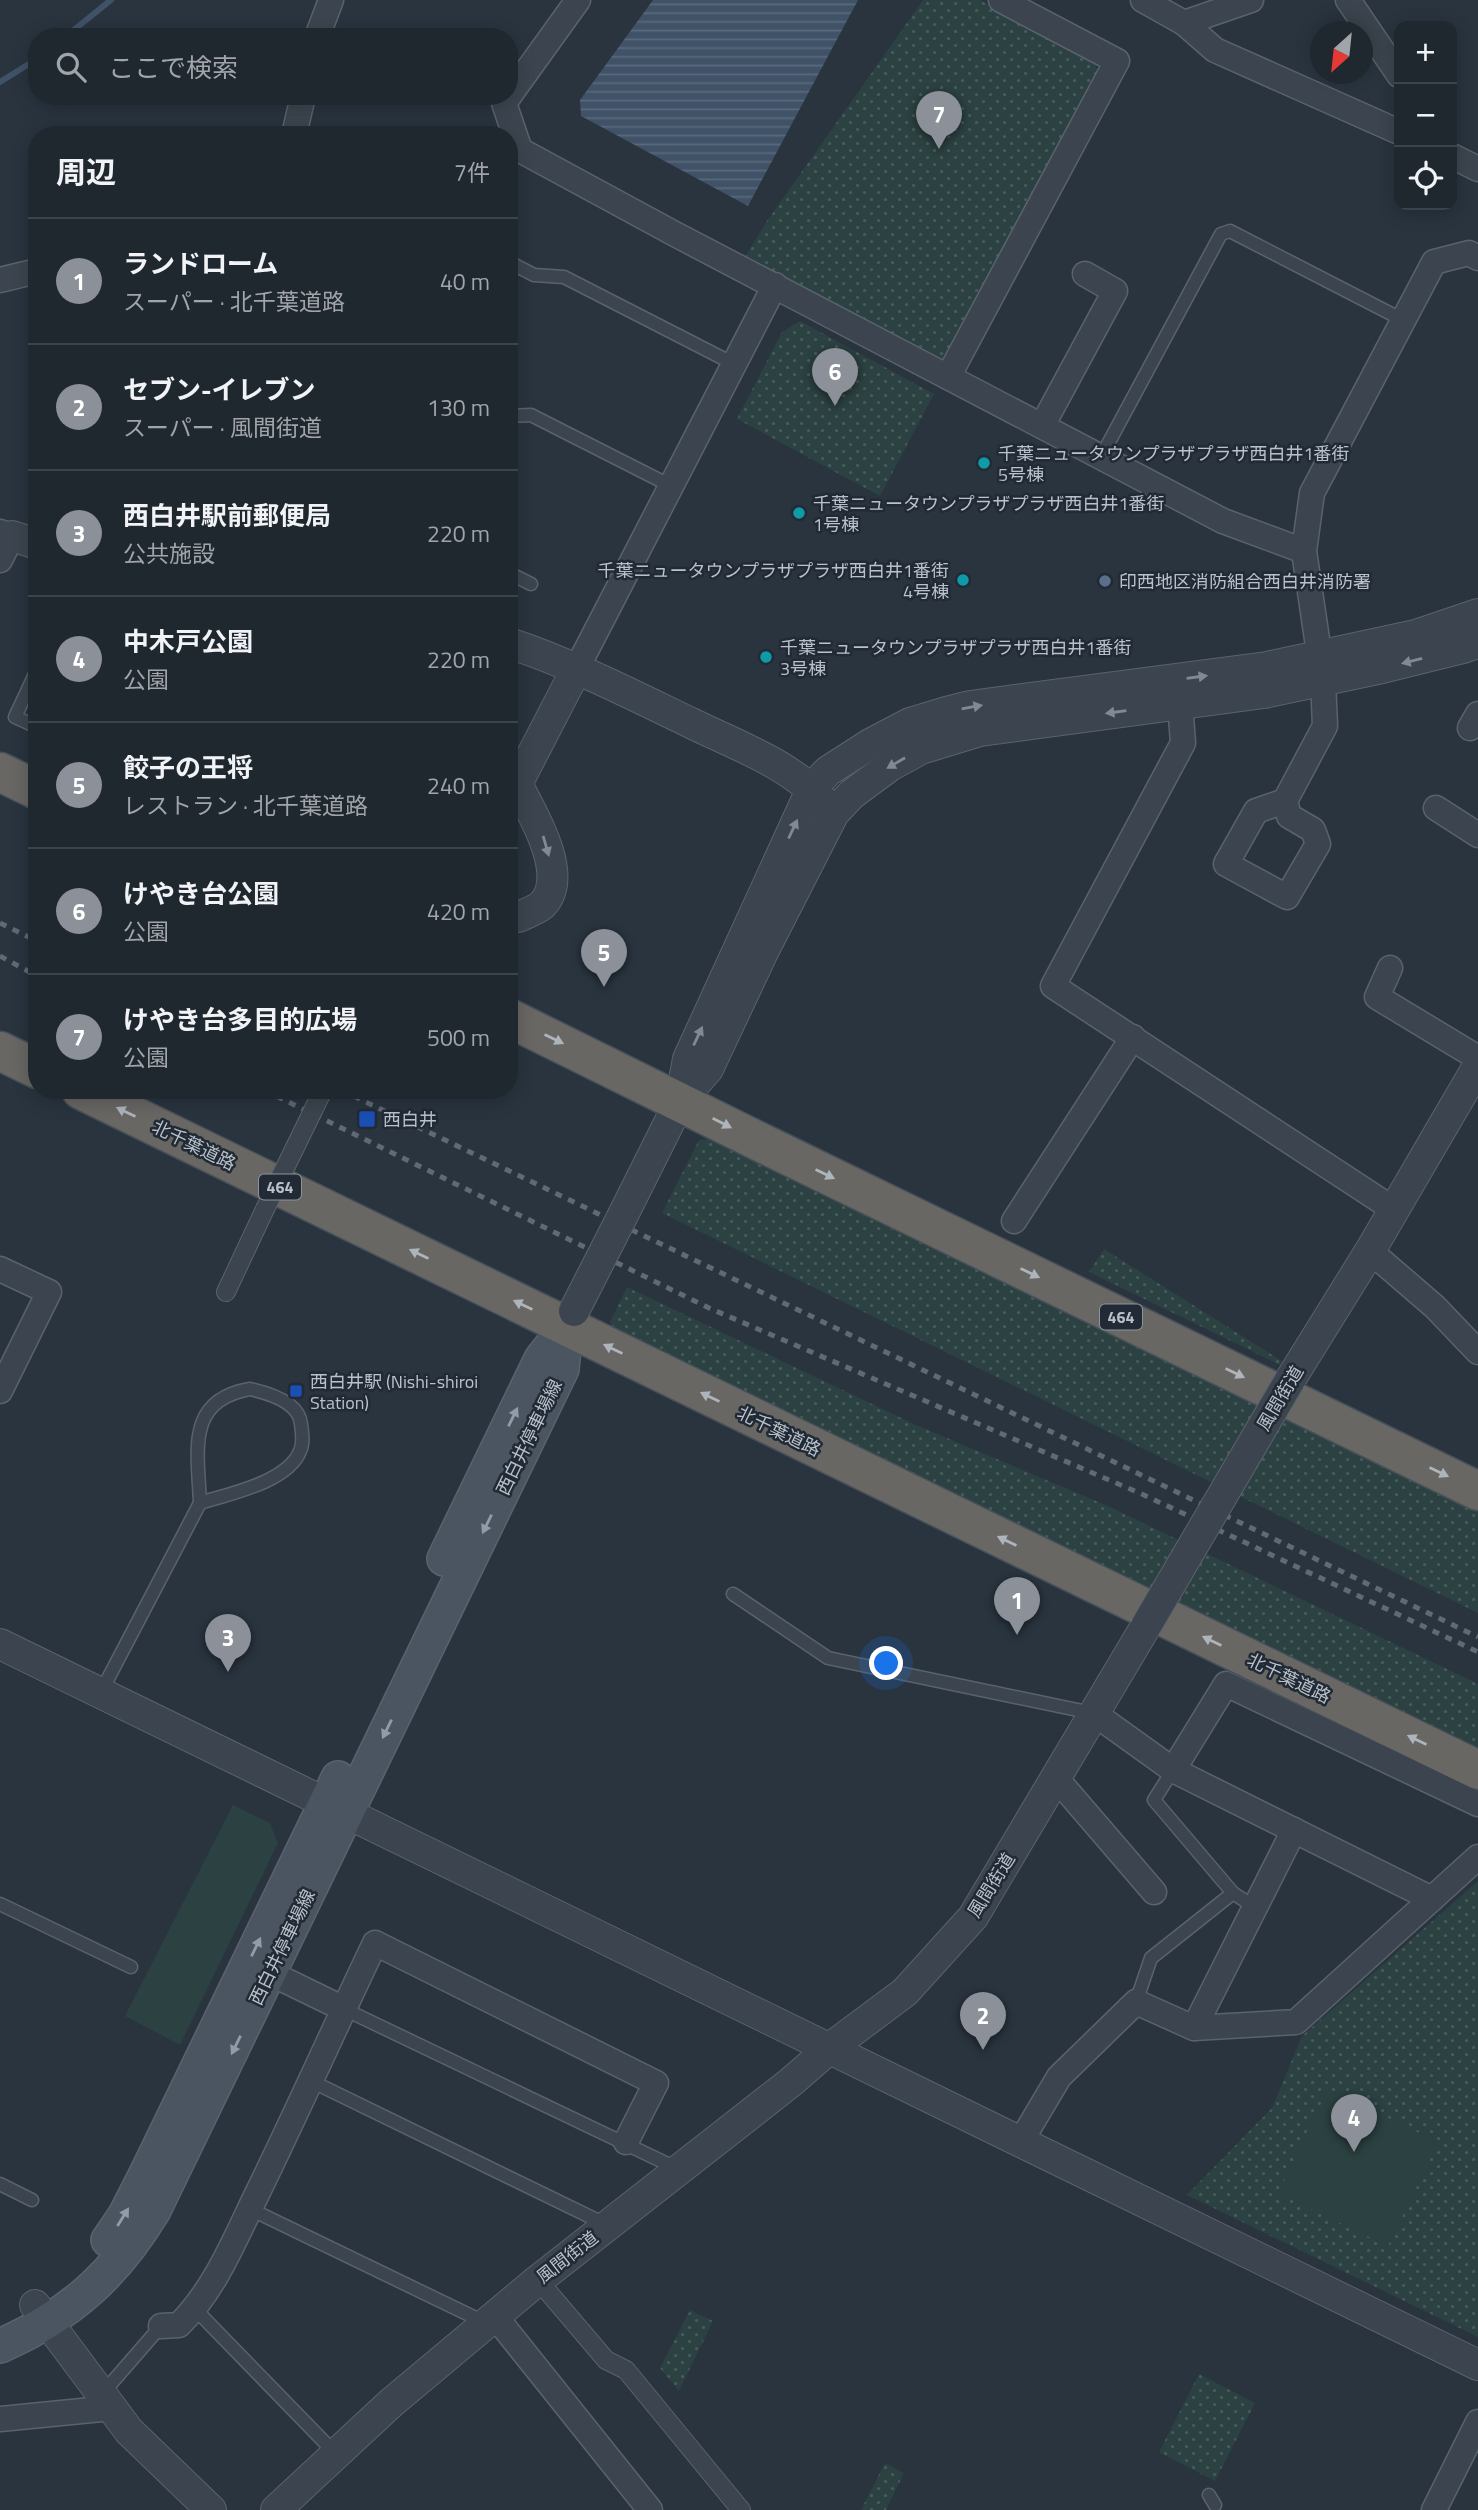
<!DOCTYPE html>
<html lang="ja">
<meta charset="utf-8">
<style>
:root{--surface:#1f272f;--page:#2c333b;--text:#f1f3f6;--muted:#a1a5aa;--line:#3c444b;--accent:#8c9099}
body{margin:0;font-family:"Titillium Web","Noto Sans JP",sans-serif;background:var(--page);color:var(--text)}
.controls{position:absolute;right:21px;top:21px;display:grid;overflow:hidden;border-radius:14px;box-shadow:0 4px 18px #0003}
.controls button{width:63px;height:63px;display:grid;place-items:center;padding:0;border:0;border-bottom:2px solid var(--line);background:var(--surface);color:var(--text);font:35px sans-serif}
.compass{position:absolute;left:1310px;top:21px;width:63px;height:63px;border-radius:50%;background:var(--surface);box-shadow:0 4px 18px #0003;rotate:207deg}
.you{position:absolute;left:887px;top:1664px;width:24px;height:24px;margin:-18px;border:5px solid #fff;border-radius:50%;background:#1a73e8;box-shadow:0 0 0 10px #1a73e833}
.badge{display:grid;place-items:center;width:46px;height:46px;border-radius:50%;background:var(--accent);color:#fff;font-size:23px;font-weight:700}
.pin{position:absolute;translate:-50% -58px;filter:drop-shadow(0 2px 4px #0008)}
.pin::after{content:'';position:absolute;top:37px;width:24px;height:21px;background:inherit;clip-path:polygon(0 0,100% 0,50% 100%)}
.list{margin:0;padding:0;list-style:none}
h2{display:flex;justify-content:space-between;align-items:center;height:91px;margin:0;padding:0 28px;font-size:30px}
h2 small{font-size:23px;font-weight:400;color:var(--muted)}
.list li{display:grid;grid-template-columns:46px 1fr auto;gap:21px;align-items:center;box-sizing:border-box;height:126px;padding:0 28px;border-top:2px solid var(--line)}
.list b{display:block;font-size:26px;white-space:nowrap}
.list p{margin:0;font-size:23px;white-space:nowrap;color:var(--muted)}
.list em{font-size:23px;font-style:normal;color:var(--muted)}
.icon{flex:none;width:38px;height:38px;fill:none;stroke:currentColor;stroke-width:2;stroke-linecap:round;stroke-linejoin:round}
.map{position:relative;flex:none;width:1478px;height:2510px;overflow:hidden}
.search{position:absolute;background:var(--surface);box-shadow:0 4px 18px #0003;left:28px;top:28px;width:490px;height:77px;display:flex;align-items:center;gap:18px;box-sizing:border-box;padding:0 24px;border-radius:28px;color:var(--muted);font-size:26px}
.panel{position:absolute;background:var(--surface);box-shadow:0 4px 18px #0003;left:28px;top:126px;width:490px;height:973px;border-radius:28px}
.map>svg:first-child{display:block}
.grass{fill:url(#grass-dots)}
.pitch{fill:#2c4141}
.water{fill:url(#water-rules)}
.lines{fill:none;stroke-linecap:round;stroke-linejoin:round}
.stream{stroke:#405267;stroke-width:6}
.service-casing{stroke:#5a636d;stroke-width:15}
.pedestrian-casing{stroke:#5a636d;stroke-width:20}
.minor-casing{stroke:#5a636d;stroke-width:27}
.tertiary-casing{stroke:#5a636d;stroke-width:32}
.secondary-casing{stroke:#5a636d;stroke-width:36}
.trunk-casing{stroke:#47505a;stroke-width:41}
.service{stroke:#3c454f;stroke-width:12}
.pedestrian{stroke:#3c454f;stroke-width:18}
.minor{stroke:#3c454f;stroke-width:24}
.tertiary{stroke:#3c454f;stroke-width:30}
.secondary{stroke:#4b5562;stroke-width:33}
.trunk{stroke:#686764;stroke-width:38}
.rail{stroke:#5f6a76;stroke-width:5;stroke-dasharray:7 7;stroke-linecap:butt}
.pedestrian-bridge-casing{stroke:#5a636d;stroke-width:20;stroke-linecap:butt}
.tertiary-bridge-casing{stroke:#5a636d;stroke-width:32;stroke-linecap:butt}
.pedestrian-bridge{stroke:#3c454f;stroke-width:18}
.tertiary-bridge{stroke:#3c454f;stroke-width:30}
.oneway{fill:#818993}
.oneway2{fill:#adb4bb}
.oneway3{fill:#929ba6}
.culture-dot{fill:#0f9aa8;stroke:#212a35;stroke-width:2.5}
.service-dot{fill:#5c6f8a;stroke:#212a35;stroke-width:2.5}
.transit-dot{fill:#1a4fb4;stroke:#212a35;stroke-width:2.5}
.labels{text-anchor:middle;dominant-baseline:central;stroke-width:5;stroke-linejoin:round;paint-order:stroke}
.shield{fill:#212a35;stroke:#8b949d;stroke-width:2}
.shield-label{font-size:16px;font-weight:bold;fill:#b9c1ca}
.poi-label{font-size:18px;fill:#b9c1ca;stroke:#212a35;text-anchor:start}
.street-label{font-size:18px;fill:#b9c1ca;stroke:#212a35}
</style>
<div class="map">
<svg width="1478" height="2510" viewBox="0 0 1478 2510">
<defs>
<pattern id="grass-dots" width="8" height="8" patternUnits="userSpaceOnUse" patternTransform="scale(1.75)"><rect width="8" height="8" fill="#2c4141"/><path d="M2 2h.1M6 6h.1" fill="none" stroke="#485b5b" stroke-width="1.8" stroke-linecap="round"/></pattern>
<pattern id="water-rules" width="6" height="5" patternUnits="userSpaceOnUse" patternTransform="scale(1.75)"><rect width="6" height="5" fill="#405267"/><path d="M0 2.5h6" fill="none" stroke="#5a697b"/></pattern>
</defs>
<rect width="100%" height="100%" fill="#29343f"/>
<g class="grass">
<polygon points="923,0 980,0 1095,62 1099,77 950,356 934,360 744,259 767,221"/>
<polygon points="800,321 934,394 880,496 737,419 782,332"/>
<polygon points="708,1139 1478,1511 1478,1613 662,1213 699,1140"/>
<polygon points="1104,1249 1282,1361 1280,1365 1089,1272"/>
<polygon points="627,1287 916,1425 1108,1506 1478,1684 1478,1753 617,1336 610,1322"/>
<polygon points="1478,1881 1478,2337 1187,2195 1272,2108 1302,2036"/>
<polygon points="690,2310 713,2321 679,2391 660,2368"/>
<polygon points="1199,2374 1255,2403 1215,2481 1159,2452"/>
<polygon points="885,2463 904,2473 886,2510 861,2510"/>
</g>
<g class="pitch">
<polygon points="233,1805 270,1823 278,1843 180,2045 125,2016"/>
<polygon points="1328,2089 1438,2142 1388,2246 1278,2193"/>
</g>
<polygon class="water" points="653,0 858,0 748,206 581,116 580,100"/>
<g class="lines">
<g class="stream">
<polyline points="65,37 111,0"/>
<polyline points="0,82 37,59"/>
</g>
<defs>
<g id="service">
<polyline points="509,262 534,275 564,277 734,364"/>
<polyline points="509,416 531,415 671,486"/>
<polyline points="1101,457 1221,234 1230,231 1403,320"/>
<polyline points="509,573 531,584"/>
<polyline points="37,670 15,717 37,727"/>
<path d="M250,1389C268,1393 299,1402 301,1424C302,1432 304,1443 300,1451C288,1482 229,1494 200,1503C198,1452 185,1400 250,1389Z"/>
<polyline points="733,1594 828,1658 1092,1713"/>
<polyline points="101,1692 200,1503"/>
<polyline points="1173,1770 1154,1800 1233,1893 1256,1908"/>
<polyline points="0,1904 131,1967"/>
<polyline points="1136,2002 1151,1958 1233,1893"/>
<polyline points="344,2009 678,2169"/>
<polyline points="311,2081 607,2225"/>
<polyline points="0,2184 32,2200"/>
<polyline points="250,2209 486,2323"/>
<polyline points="195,2309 336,2454"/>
<polyline points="102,2394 161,2326"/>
<polyline points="1209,2495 1215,2505"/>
</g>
<g id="pedestrian">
<polyline points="226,1292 265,1209"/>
<polyline points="538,2280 606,2360 626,2370 741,2510"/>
</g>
<g id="minor">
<polyline points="1143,0 1184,23 1215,50 1399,132"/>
<polyline points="1348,0 1399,75"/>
<polyline points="1184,23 1251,0"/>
<polyline points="317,37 331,0"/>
<polyline points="509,96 504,103 520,150 673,233 1223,521 1304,551"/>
<polyline points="509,96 578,0"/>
<polyline points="294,135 303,96"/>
<polyline points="1452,156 1478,169"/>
<polyline points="0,280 37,271"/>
<polyline points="948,377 1117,61 1001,0"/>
<polyline points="1042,426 1115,291 1085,274"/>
<polyline points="0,532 12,536 0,560"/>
<polyline points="577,668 775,285"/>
<polyline points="1180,703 1183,743 1053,986 1393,1209"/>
<polyline points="1470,728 1478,714"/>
<polyline points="1285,801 1256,811 1226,864 1287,897 1318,844 1313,830 1289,816 1285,801 1325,726 1323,680 1304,551 1312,493 1434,262 1469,253 1478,258"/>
<polyline points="1436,808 1478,835"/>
<polyline points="1390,968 1377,997 1478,1058"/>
<polyline points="1014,1221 1133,1037"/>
<polyline points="1370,1251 1435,1307 1478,1352"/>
<polyline points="0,1269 49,1292 0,1391"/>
<polyline points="1095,1714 1173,1770 1432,1899"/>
<polyline points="1173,1770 1226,1684 1478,1804"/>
<polyline points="1056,1778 1154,1892"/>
<polyline points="270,1973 344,2009"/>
<polyline points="1194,2028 1294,1830"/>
<polyline points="1021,2141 1059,2077 1136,2002 1194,2028 1296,2022 1478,1857"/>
<polyline points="495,2316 650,2510"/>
<path d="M161,2326L179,2325C215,2289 234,2241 256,2196C297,2112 335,2027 375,1943L656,2083L626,2142"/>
<polyline points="0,2419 112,2408"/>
<polyline points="1434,2510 1478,2422"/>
</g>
<g id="tertiary">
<polyline points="12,536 37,544"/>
<path d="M509,643C572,664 631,694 691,723C736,745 790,764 824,802"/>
<polyline points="509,791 517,784 577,668"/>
<path d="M509,913L518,917C525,914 536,910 542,905C571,876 532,813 517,784"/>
<polyline points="680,1101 688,1059 812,788 828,771 870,744 910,723 946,712 970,706 1267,667 1416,635 1478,614"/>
<polyline points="623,1215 680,1101 708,1069 763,952 834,813 852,794 890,766 921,749 980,731 1264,693 1382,668 1463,648 1478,643"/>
<polyline points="1290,1380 1370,1251 1478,1066"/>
<polyline points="0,1644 1478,2365"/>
<polyline points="35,2305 129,2431 211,2510"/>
<polyline points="276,2510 391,2403 538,2280 791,2082 830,2048 905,1992 973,1917 1146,1626"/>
</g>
<g id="secondary">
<polyline points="444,1559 541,1359 566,1327"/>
<polyline points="108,2240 125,2215 146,2174 338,1778"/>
<path d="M0,2346C69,2316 115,2275 154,2210L562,1369L566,1327"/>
</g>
<g id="trunk">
<polyline points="0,772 37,790"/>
<polyline points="509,1018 764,1144 1478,1491"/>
<polyline points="0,1051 37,1069"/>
<polyline points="81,1090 1478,1770"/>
</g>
</defs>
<use href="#service" class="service-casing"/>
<use href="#pedestrian" class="pedestrian-casing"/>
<use href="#minor" class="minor-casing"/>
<use href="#tertiary" class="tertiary-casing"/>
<use href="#secondary" class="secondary-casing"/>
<use href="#trunk" class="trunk-casing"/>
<use href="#service" class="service"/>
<use href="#pedestrian" class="pedestrian"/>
<use href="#minor" class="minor"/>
<use href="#tertiary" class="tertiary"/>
<use href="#secondary" class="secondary"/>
<use href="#trunk" class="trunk"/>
<g class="rail">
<polyline points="0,923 37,941"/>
<polyline points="0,956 37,976"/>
<polyline points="264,1090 709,1308 1144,1495 1478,1652"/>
<polyline points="341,1090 1478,1637"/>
</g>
<defs>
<polyline id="pedestrian-bridge" points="265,1209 323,1090"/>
<g id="tertiary-bridge">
<polyline points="574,1311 623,1215"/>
<polyline points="1146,1626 1290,1380"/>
</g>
</defs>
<use href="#pedestrian-bridge" class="pedestrian-bridge-casing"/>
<use href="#tertiary-bridge" class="tertiary-bridge-casing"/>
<use href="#pedestrian-bridge" class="pedestrian-bridge"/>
<use href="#tertiary-bridge" class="tertiary-bridge"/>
</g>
<defs><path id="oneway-solid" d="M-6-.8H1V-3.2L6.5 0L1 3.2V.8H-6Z" transform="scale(1.75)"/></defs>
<g class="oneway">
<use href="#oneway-solid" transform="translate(1412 661) rotate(166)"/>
<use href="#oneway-solid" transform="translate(1197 677) rotate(-8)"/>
<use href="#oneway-solid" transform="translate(972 707) rotate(-10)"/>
<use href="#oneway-solid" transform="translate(1116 712) rotate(172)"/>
<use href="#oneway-solid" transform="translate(896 763) rotate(150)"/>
<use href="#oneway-solid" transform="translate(793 829) rotate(-65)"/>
<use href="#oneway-solid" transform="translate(546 846) rotate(74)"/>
<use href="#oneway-solid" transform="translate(698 1036) rotate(-65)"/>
</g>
<g class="oneway2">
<use href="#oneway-solid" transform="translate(554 1039) rotate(26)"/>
<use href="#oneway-solid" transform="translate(126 1112) rotate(-154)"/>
<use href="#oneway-solid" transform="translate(722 1123) rotate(27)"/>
<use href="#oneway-solid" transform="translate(825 1174) rotate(26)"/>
<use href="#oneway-solid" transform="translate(419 1254) rotate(-154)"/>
<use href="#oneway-solid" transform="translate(1030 1273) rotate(26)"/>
<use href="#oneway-solid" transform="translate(523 1305) rotate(-154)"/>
<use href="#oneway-solid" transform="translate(613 1349) rotate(-154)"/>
<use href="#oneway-solid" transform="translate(1235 1373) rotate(26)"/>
<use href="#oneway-solid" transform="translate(710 1397) rotate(-154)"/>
<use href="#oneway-solid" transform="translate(1439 1472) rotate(26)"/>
<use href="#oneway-solid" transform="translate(1007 1541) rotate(-154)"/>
<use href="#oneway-solid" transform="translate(1212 1641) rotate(-154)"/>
<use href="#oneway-solid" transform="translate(1417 1740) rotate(-154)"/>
</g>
<g class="oneway3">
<use href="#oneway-solid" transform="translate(513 1417) rotate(-64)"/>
<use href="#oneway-solid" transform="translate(487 1524) rotate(116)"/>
<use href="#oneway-solid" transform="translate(387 1729) rotate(116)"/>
<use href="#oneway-solid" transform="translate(256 1947) rotate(-64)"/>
<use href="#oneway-solid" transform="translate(236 2045) rotate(116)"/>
<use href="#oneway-solid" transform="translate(123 2217) rotate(-58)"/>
</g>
<g class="culture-dot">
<circle cx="984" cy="463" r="7"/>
<circle cx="799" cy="513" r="7"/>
<circle cx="963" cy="580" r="7"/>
<circle cx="766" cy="657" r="7"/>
</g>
<circle class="service-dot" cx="1105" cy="581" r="7"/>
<g class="transit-dot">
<rect x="358" y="1110" width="18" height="18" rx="3.5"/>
<rect x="289" y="1384" width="14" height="14" rx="3.5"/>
</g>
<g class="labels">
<g class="shield">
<rect x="259" y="1174.5" width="42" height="25" rx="5"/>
<rect x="1100" y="1304.5" width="42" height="25" rx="5"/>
</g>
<g class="shield-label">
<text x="280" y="1187">464</text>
<text x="1121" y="1317">464</text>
</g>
<g class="poi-label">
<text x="998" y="453">千葉ニュータウンプラザプラザ西白井1番街<tspan x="998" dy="21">5号棟</tspan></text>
<text x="813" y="503">千葉ニュータウンプラザプラザ西白井1番街<tspan x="813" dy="21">1号棟</tspan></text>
<text x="949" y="570" text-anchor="end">千葉ニュータウンプラザプラザ西白井1番街<tspan x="949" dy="21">4号棟</tspan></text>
<text x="1119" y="581">印西地区消防組合西白井消防署</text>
<text x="780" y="647">千葉ニュータウンプラザプラザ西白井1番街<tspan x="780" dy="21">3号棟</tspan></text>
<text x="383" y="1119">西白井</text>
<text x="310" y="1381">西白井駅 (Nishi-shiroi<tspan x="310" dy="21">Station)</tspan></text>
</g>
<g class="street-label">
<text transform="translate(194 1145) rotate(26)">北千葉道路</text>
<text transform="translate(1280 1398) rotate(-59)">風間街道</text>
<text transform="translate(779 1431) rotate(26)">北千葉道路</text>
<text transform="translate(529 1437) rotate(-64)">西白井停車場線</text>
<text transform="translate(1289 1678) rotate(26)">北千葉道路</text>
<text transform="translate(991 1885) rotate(-58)">風間街道</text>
<text transform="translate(282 1947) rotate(-64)">西白井停車場線</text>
<text transform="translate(567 2257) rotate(-38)">風間街道</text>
</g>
</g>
</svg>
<div class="controls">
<button>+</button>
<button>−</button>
<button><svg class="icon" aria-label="locate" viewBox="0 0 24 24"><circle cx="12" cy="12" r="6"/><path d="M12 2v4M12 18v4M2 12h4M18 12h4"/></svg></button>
</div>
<svg class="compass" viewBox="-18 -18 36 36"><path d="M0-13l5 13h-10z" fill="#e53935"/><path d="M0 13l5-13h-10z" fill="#a1a5aa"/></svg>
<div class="you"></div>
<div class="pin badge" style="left:1017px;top:1635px">1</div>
<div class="pin badge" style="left:983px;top:2050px">2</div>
<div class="pin badge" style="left:228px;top:1672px">3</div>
<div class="pin badge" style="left:1354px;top:2152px">4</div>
<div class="pin badge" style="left:604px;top:987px">5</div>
<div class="pin badge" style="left:835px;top:406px">6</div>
<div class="pin badge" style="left:939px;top:149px">7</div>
<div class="search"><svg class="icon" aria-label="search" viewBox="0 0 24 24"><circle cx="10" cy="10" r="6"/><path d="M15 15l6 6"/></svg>ここで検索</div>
<section class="panel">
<h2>周辺<small>7件</small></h2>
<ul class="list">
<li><span class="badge">1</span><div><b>ランドローム</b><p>スーパー · 北千葉道路</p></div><em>40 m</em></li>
<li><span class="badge">2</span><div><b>セブン-イレブン</b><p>スーパー · 風間街道</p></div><em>130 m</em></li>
<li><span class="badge">3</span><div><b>西白井駅前郵便局</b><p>公共施設</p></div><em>220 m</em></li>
<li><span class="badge">4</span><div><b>中木戸公園</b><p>公園</p></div><em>220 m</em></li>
<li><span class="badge">5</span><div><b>餃子の王将</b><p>レストラン · 北千葉道路</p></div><em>240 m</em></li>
<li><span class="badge">6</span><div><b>けやき台公園</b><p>公園</p></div><em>420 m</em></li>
<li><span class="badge">7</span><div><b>けやき台多目的広場</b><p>公園</p></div><em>500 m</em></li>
</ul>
</section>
</div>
